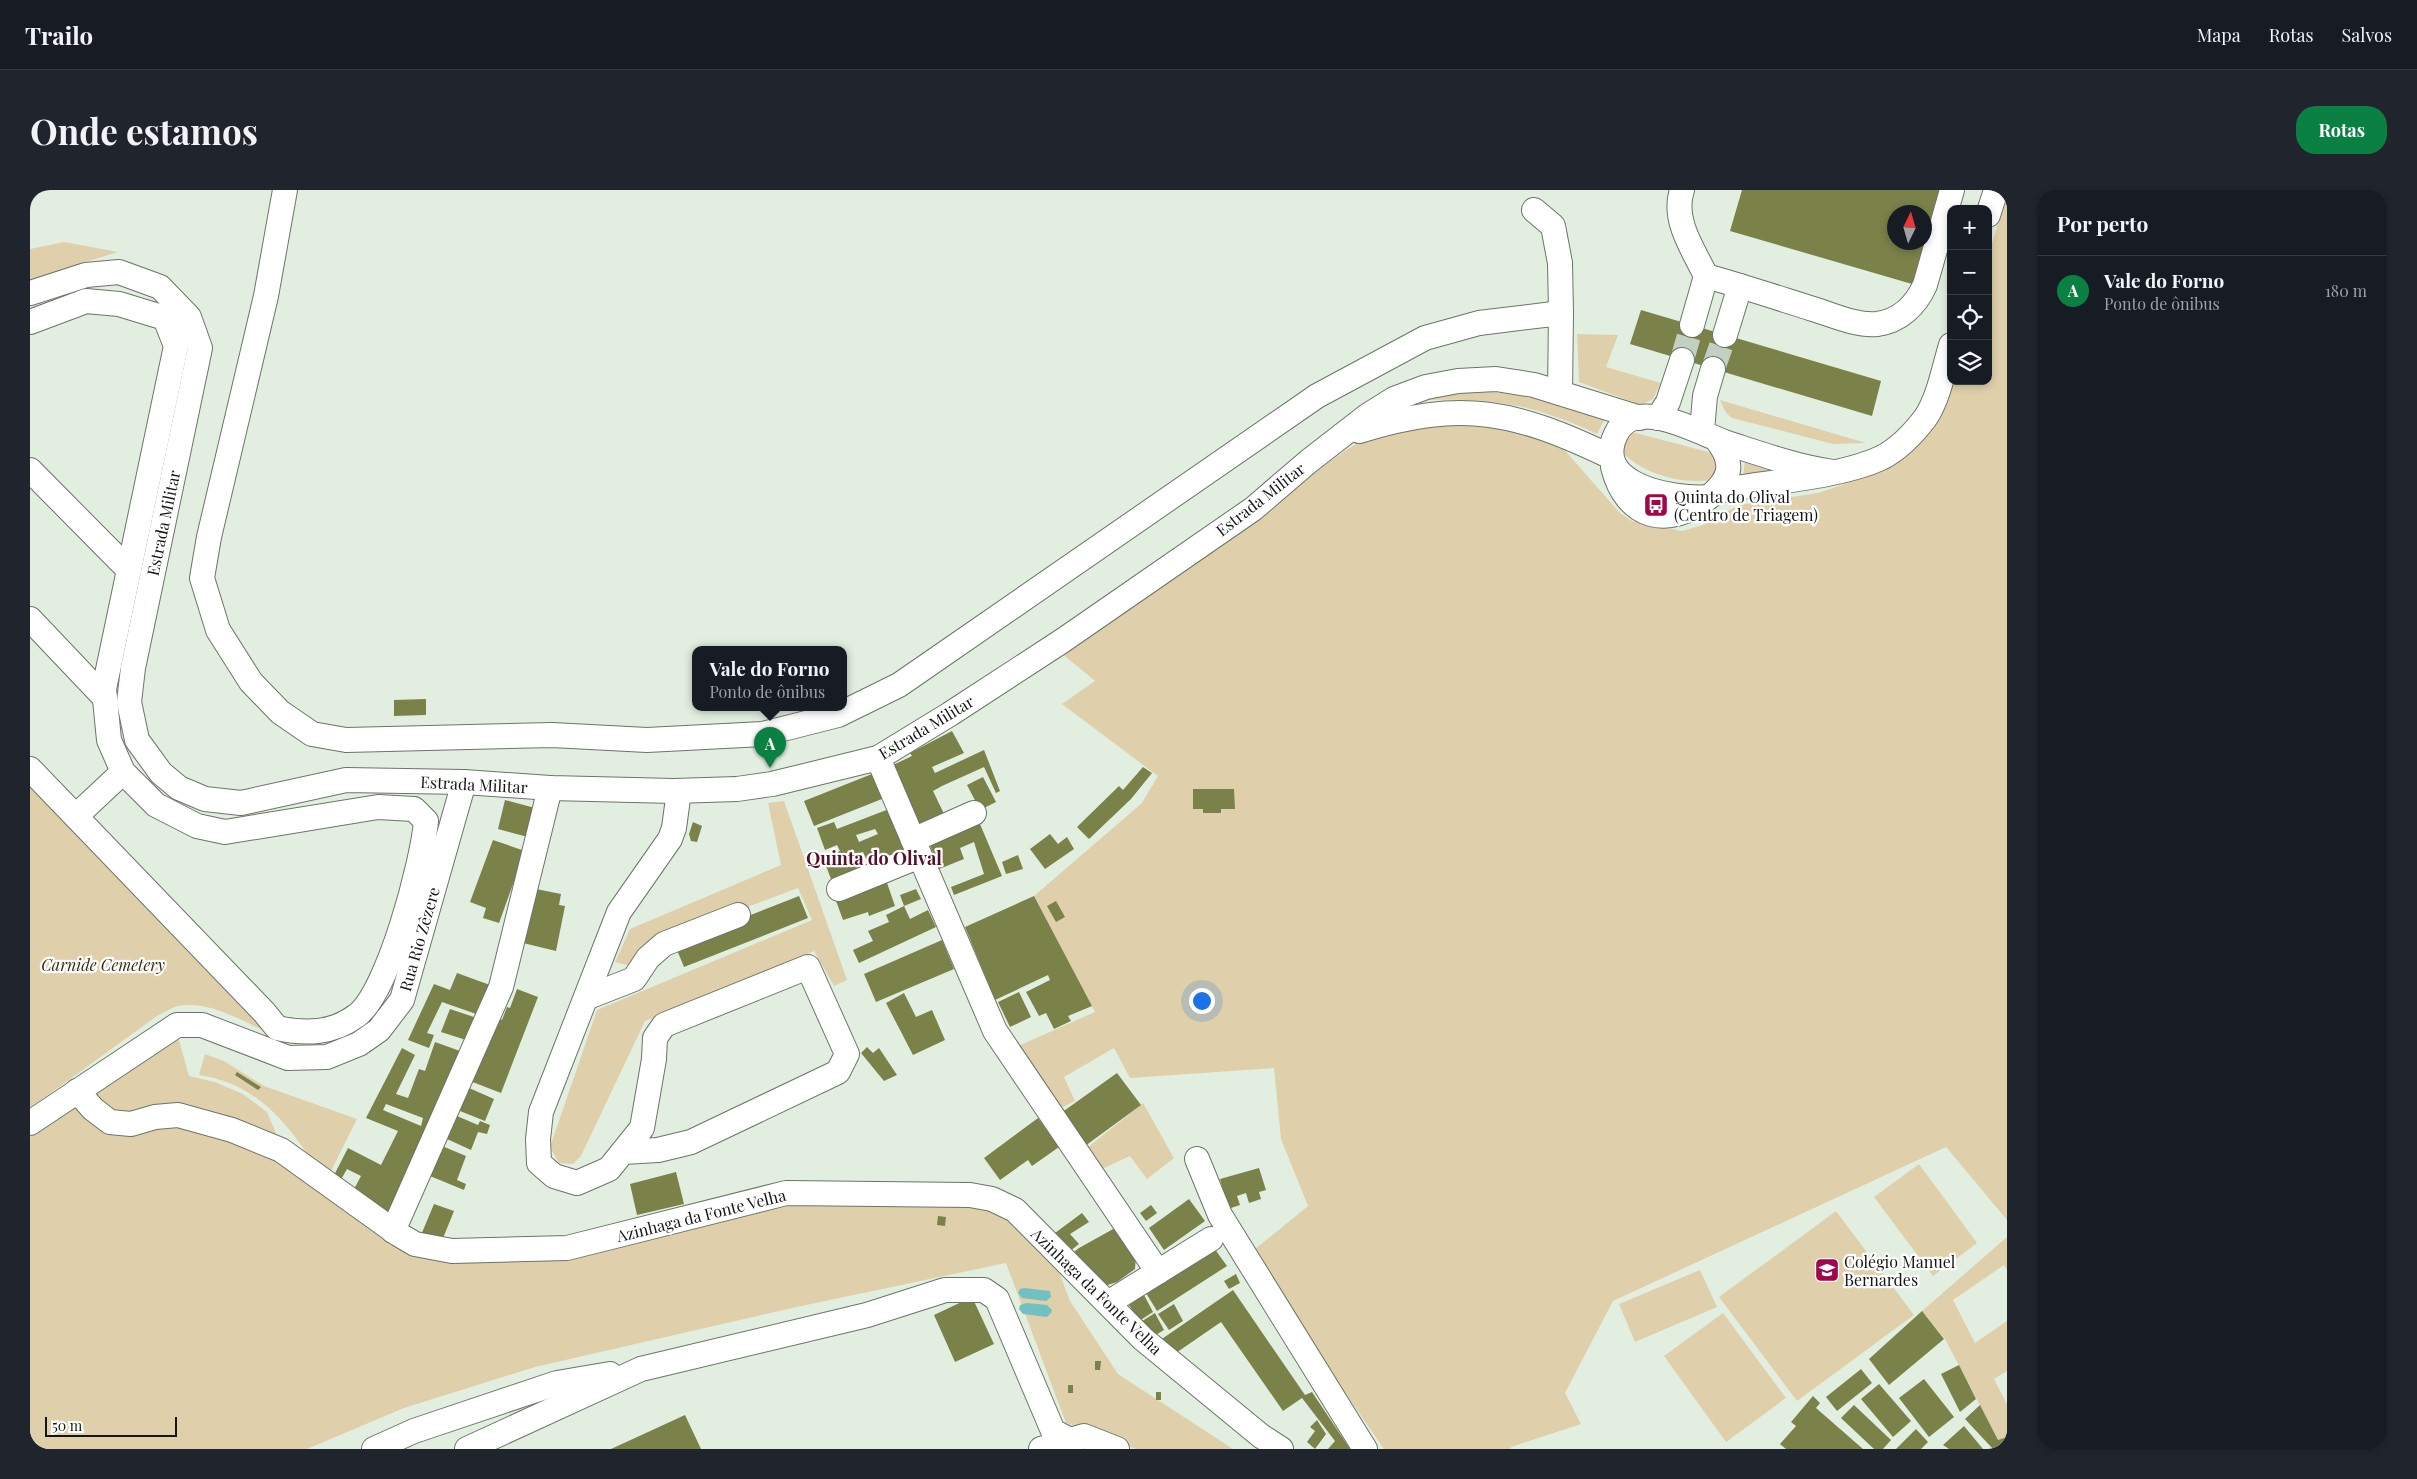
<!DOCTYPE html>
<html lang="pt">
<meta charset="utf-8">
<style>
:root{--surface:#171b24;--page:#20242c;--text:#f1f3f6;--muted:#9ea1a6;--line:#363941;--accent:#0b8043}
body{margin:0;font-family:"Playfair Display",serif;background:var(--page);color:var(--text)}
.controls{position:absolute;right:15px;top:15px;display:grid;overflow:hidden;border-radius:10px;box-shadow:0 2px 8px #0003}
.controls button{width:45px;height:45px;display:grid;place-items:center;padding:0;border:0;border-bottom:1px solid var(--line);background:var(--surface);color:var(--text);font:25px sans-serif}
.compass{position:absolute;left:1857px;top:15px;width:45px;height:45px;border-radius:50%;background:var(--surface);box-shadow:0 2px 8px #0003;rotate:5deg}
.scale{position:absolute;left:15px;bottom:12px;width:132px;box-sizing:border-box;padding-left:5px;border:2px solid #131713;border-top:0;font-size:14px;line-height:18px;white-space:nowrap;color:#131713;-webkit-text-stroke:4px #fff;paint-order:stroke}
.you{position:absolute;left:1171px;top:810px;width:18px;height:18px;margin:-12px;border:4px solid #fff;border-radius:50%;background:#1a73e8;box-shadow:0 0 0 8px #1a73e833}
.badge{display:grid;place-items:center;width:32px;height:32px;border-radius:50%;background:var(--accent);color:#fff;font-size:16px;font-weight:700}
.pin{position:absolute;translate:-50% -41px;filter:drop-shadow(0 1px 2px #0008)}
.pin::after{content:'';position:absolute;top:26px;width:18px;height:15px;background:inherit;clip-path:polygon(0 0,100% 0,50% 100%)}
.popup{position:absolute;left:662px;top:456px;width:155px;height:65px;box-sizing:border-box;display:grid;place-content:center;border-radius:10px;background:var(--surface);filter:drop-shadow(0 1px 4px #0005);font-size:16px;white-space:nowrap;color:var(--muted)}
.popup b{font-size:19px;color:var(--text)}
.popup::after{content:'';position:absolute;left:50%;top:100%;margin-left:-10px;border:10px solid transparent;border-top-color:var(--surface)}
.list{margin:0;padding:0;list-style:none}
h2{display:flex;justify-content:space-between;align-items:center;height:65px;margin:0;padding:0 20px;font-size:21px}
h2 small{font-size:16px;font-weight:400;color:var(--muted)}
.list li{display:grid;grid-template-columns:32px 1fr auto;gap:15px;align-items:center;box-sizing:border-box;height:70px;padding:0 20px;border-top:1px solid var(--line)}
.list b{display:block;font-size:19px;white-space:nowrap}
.list p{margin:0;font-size:16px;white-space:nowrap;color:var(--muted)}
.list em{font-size:16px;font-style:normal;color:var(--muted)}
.icon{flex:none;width:28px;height:28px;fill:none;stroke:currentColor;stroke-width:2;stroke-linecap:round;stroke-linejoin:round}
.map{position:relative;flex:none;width:1977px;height:1259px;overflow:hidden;border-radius:20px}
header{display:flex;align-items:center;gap:30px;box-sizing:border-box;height:70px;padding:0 25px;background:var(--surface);border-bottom:1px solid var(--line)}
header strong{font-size:24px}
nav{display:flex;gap:28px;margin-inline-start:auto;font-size:18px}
.intro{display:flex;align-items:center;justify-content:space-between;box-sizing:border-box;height:120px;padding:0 30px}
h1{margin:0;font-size:35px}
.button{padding:12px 22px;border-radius:20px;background:var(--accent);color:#fff;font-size:18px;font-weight:700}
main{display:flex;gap:30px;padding:0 30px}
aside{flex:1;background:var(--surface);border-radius:20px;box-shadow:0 2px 8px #0003}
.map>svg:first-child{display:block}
.green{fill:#dfd0ab}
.water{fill:#72c1c2}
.building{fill:#7a8149;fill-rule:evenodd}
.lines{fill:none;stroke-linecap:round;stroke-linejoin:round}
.minor-tunnel{stroke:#c3cfc1;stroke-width:24;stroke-dasharray:24 12;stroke-linecap:butt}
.minor-casing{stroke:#6a7568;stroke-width:26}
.minor{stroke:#fff;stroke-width:24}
.labels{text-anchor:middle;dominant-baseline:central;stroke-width:4.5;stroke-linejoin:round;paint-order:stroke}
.poi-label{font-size:16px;fill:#131713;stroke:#fff;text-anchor:start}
.street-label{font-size:16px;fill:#131713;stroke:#fff}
.park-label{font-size:16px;font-style:italic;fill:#342a10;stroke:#fff}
.neighbourhood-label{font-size:18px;font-weight:bold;fill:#541027;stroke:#fff}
</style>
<header>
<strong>Trailo</strong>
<nav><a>Mapa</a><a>Rotas</a><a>Salvos</a></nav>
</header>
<div class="intro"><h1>Onde estamos</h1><a class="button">Rotas</a></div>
<main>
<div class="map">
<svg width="1977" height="1259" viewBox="0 0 1977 1259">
<rect width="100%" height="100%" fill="#e2efe0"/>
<g class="green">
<polygon points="1977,4 1977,1030 1916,957 1583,1111 1535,1203 1551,1234 1481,1257 1481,1259 1354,1259 1219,1064 1278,1016 1251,949 1244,878 1100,888 1084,858 1034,887 1045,911 1031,918 984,858 1065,822 1004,706 1112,613 1128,586 1032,514 1065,491 1030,462 1112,407 1316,260 1338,247 1394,233 1457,230 1530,255 1590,323 1602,331 1652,341 1673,335 1709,315 1788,303 1848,283 1875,267 1910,229 1924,191 1958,191 1958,67"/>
<polygon points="34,52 88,62 0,89 0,59"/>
<polygon points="1547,144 1588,145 1576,177 1631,193 1623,209 1611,215 1549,192"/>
<path d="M1438,201C1486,201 1530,214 1576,227L1567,244C1504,215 1468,208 1398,210L1397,207Z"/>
<polygon points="1690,210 1836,253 1803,254 1702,228 1696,223"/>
<path d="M1602,242L1682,263C1686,274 1689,281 1682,290C1651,294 1615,285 1593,263L1596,246Z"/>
<polygon points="1715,268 1749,282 1713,289"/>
<path d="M0,593L243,845C214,832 180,810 148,816C141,818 133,823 127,826L0,918Z"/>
<polygon points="754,611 817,790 804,796 784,761 615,831 551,966 543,974 529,973 520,957 567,820 782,730 768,698 631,749 597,775 585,772 600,739 751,675 738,613"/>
<polygon points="149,850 159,886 185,892 213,904 237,922 260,976 421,1066 764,1010 941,1014 982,1029 1022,1063 1040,1111 1088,1184 1203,1259 1106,1259 1036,1233 976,1073 762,1118 505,1177 374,1218 277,1259 0,1259 0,947 130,855"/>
<path d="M175,864L194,871L234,896L327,929L296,991C262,941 234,895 169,885Z"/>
<polygon points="1113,913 1144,968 1117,989 1100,966 1072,979 1057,958"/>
<polygon points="1889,974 1947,1053 1903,1086 1844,1007"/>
<polygon points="1806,1021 1884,1125 1767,1211 1689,1107"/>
<polygon points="1977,1047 1977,1080 1974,1075 1923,1110 1945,1153 1977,1131 1977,1181 1964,1189 1977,1214 1977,1247 1968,1250 1915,1149 1892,1121"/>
<polygon points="1670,1080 1687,1117 1605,1152 1589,1114"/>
<polygon points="1693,1123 1756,1208 1696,1252 1634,1166"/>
</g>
<g class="water">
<polygon points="994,1098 1020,1101 1021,1107 1016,1111 992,1108 988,1103 990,1099"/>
<polygon points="997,1113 1017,1115 1022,1120 1021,1123 1017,1127 993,1124 989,1119 990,1115"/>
</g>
<g class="building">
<polygon points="1712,0 1910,0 1895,51 1894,22 1864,22 1864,52 1895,52 1882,94 1700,41"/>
<polygon points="1611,120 1851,191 1842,226 1600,154"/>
<polygon points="396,509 396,525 364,526 364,510"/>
<polygon points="922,541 934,563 902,577 905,583 954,560 970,601 966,603 954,577 912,596 903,601 917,630 892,643 861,576 882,566 880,563"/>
<polygon points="1113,577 1122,583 1101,609 1059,649 1047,637 1089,596 1093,600"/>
<polygon points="847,582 857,607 784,636 774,611"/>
<polygon points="953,587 966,612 950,620 937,595"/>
<polygon points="1163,599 1204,599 1205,619 1191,619 1191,623 1173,623 1173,619 1163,619"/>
<polygon points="475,610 505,618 498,647 468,639"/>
<path d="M859,619L876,664L840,677L833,662L812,668L815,674L830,668L837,685L818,683L801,689L793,668L810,661L807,655L795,660L787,638L804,632L807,639ZM845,639L848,644L829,652L826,645Z"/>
<polygon points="947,627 972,686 924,705 921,697 954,684 944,652 930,658 934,669 909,679 897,647"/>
<polygon points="663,632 672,636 667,652 661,651 659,644"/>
<polygon points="1020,644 1028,654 1037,647 1044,659 1015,679 1000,659"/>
<polygon points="463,650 495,661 469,733 453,728 456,718 440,712"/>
<polygon points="988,665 993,679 976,684 972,672"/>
<polygon points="856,690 865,716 839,726 838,722 813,730 805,708"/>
<polygon points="501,698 531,704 529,715 535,716 526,761 489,752"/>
<polygon points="886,699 891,709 874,716 870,705"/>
<polygon points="769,706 778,728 654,777 645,755"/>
<polygon points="1004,706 1062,816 1038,826 1041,831 1024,839 1016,823 1009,826 996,802 1020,790 1018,785 965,810 935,737"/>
<polygon points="1026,711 1035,727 1026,732 1017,716"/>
<polygon points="874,716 880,729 898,720 906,737 829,773 823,760 843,751 838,741 859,732 856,725"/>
<polygon points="912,750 924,779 846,812 834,784"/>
<polygon points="427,783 460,795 449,825 412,812 397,843 404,845 399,858 378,850 404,794 420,800"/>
<polygon points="487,799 508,807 471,903 440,891 466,827 472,830 477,817 480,818"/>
<polygon points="989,802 1001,827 980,837 968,812"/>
<polygon points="874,803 886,827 902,820 915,850 883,865 856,813"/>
<polygon points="420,819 444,827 436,850 411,842"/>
<path d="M405,852L430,861L408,920L358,1023L322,1003L331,986L317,979L309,993L302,989L318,958L351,975L368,941L336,928L372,858L385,865L366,904L378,908L389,879L395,881ZM356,914L393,928L391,936L353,920Z"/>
<polygon points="837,857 843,863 849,858 867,885 854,891 831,863"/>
<polygon points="207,882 231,897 228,900 205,885"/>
<polygon points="1087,883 1111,915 1055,956 1031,923"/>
<polygon points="439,898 464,909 455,931 430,921"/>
<polygon points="427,926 448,935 450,931 460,935 457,944 448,942 441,960 417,949"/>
<polygon points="1008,928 1029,957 1002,976 998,970 970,990 954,968"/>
<polygon points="412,956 436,966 427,990 436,994 434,1000 400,986"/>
<polygon points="1229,978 1236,1000 1229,1002 1231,1009 1219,1013 1216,1003 1207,1006 1210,1015 1198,1019 1190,989"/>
<polygon points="646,982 654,1014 607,1025 600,994"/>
<polygon points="1159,1009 1175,1031 1134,1060 1119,1038"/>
<polygon points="404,1014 424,1021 411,1053 391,1045"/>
<polygon points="1121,1015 1127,1023 1116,1031 1110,1023"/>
<polygon points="1052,1023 1059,1032 1040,1044 1049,1054 1035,1065 1021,1046"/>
<polygon points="908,1026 916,1027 915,1036 907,1035"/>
<polygon points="1085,1038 1106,1066 1105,1079 1087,1092 1071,1097 1040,1065 1049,1058"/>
<polygon points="1184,1058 1197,1076 1127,1121 1116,1103"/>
<polygon points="1206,1084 1210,1093 1199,1099 1194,1091"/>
<polygon points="1203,1100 1275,1205 1282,1202 1320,1259 1298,1259 1305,1251 1272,1208 1253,1221 1191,1132 1143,1165 1126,1153"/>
<polygon points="1114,1105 1123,1122 1109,1131 1099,1115"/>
<polygon points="942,1107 964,1154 925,1172 904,1125"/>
<polygon points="1144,1114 1153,1131 1139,1140 1128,1124"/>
<polygon points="1892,1121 1914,1149 1859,1195 1839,1169"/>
<polygon points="1125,1123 1134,1140 1119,1149 1109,1133"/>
<polygon points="1065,1171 1071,1171 1070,1180 1065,1180"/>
<polygon points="1929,1175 1946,1209 1930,1222 1911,1184"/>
<polygon points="1831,1179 1842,1193 1807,1221 1796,1207"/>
<polygon points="1894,1189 1924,1227 1899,1247 1869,1208"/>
<polygon points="1849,1194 1881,1231 1863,1247 1831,1209"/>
<rect x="1038" y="1195" width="5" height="8"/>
<rect x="1126" y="1202" width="5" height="8"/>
<polygon points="1783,1206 1790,1213 1786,1218 1833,1259 1756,1259 1750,1254 1766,1236 1761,1232"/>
<polygon points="1824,1215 1861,1250 1853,1259 1844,1259 1811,1228"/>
<polygon points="1950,1215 1968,1250 1977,1247 1977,1259 1963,1259 1935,1229"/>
<polygon points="655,1225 671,1259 581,1259"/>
<polygon points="1287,1230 1296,1244 1285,1259 1277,1252 1285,1241 1280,1237"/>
<polygon points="1934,1236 1953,1259 1919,1259 1913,1255"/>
<polygon points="1886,1239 1898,1252 1891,1259 1866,1259"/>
</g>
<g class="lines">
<g class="minor-tunnel">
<polyline points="1652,170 1662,135"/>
<polyline points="1683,179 1695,145"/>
</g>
<defs>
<g id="minor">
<polyline points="255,0 236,106 179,347 172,388 188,440 221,492 250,522 282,544 316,550 522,545 617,550 733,544 808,525 869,495 1287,206 1395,148 1449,133 1531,123 1530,203"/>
<path d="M1652,0C1642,30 1663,59 1676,86C1712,96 1748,108 1783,119C1803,125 1826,136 1847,134C1870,131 1886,115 1895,95L1922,0"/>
<polyline points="1504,20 1523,36 1530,73 1531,123"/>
<polyline points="1958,25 1966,0"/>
<polyline points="0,103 56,85 89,82 130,97 159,127 170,158 103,478 99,512 107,550 131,583 149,598 175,609 211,613 316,590 434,592 520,598 644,601 707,599 742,594 848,568 920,524 1032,451 1223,319 1279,271 1337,226 1364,209 1396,197 1428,191 1466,189 1504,195 1610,228"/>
<path d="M0,132L56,111L89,114L135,128L146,156L74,499L79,550L93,582L126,615L167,636L195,642L348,617L384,619L396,631C393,671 358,804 326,826C302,844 275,844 247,838L234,822L0,579"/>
<polyline points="1662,135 1676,86"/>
<polyline points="1695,145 1710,96"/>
<polyline points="1628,228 1638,212 1652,170"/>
<path d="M1329,241C1433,209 1485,221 1581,267"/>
<polyline points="1672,241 1675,206 1683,179"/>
<path d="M1687,250C1705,273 1701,289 1679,307C1643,310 1561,295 1586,244C1605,203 1674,246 1700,254C1734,265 1768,277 1803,282"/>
<path d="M1583,277C1596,329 1638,340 1679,307"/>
<polyline points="0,280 99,380"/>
<path d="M1687,301C1735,292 1808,288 1851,268C1869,259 1884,243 1896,227C1909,207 1914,178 1921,155"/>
<polyline points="0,429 75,508"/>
<polyline points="848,568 965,841 1128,1082"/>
<polyline points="46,626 93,582"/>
<polyline points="883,650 944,623"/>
<polyline points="809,699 890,666"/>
<polyline points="558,807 604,789 618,768 634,754 708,725"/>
<polyline points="47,901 63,919 80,932 101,934 125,927 148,925 202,940 251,960 368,1044 385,1054 422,1061 537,1058 756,1003 940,1005 962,1009 985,1020 1113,1149 1231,1246 1251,1259"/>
<polyline points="0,933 147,835 172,835 258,868 297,867 329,854 349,840 372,810 434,592"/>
<polyline points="593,962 628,960 661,952 808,882 817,864 778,777 634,835 625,848 624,869 612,938 579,979 547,993 524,986 509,973 508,949 511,922 589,722 640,649 644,638 649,601"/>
<polyline points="1167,969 1190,1025 1335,1259"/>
<polyline points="363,1041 471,797 520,598"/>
<polyline points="1078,1113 1181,1049"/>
<polyline points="344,1259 384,1241 527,1193 580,1184"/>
<polyline points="437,1259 611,1179 837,1125 915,1100 954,1100 967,1109 1023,1241 1040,1250"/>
<polyline points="1011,1259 1054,1246 1087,1259"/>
</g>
</defs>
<use href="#minor" class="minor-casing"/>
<use href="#minor" class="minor"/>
</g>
<defs>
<symbol id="bus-square" viewBox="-11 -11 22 22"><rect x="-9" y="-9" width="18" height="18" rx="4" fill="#a00649" stroke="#fff"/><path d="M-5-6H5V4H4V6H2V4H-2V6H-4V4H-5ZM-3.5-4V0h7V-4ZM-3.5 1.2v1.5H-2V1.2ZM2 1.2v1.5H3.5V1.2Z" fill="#fff"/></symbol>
<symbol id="school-square" viewBox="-11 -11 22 22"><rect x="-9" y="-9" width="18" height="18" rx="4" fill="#a00649" stroke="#fff"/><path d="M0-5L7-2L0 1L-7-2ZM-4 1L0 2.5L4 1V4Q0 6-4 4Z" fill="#fff"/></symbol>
</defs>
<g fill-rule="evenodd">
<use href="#bus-square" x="1612" y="301" width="28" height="28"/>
<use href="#school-square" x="1783" y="1066" width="28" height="28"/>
</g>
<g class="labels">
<g class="poi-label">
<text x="1644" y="306">Quinta do Olival<tspan x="1644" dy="18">(Centro de Triagem)</tspan></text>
<text x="1814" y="1071">Colégio Manuel<tspan x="1814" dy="18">Bernardes</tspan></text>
</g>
<g class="street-label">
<text transform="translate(1230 309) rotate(-38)">Estrada Militar</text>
<text transform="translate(133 333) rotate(-78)">Estrada Militar</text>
<text transform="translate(896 537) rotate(-31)">Estrada Militar</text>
<text transform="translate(444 594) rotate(3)">Estrada Militar</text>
<text transform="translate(389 749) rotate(-74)">Rua Rio Zêzere</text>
<text transform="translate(671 1025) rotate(-14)">Azinhaga da Fonte Velha</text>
<text transform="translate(1067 1101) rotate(44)">Azinhaga da Fonte Velha</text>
</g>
<g class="park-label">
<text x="73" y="774">Carnide Cemetery</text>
</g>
<g class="neighbourhood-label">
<text x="844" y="668">Quinta do Olival</text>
</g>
</g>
</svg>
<div class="controls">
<button>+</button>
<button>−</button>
<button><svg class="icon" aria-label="locate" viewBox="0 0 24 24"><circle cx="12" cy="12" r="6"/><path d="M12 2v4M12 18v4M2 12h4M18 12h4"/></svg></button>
<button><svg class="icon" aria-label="layers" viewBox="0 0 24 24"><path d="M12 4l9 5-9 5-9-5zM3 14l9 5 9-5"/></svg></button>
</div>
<svg class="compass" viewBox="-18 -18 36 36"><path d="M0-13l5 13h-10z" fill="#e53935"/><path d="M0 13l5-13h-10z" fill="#9ea1a6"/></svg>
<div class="scale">50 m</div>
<div class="you"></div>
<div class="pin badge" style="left:740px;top:578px">A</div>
<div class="popup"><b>Vale do Forno</b>Ponto de ônibus</div>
</div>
<aside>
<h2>Por perto<small></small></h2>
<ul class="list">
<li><span class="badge">A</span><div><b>Vale do Forno</b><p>Ponto de ônibus</p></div><em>180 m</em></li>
</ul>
</aside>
</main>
